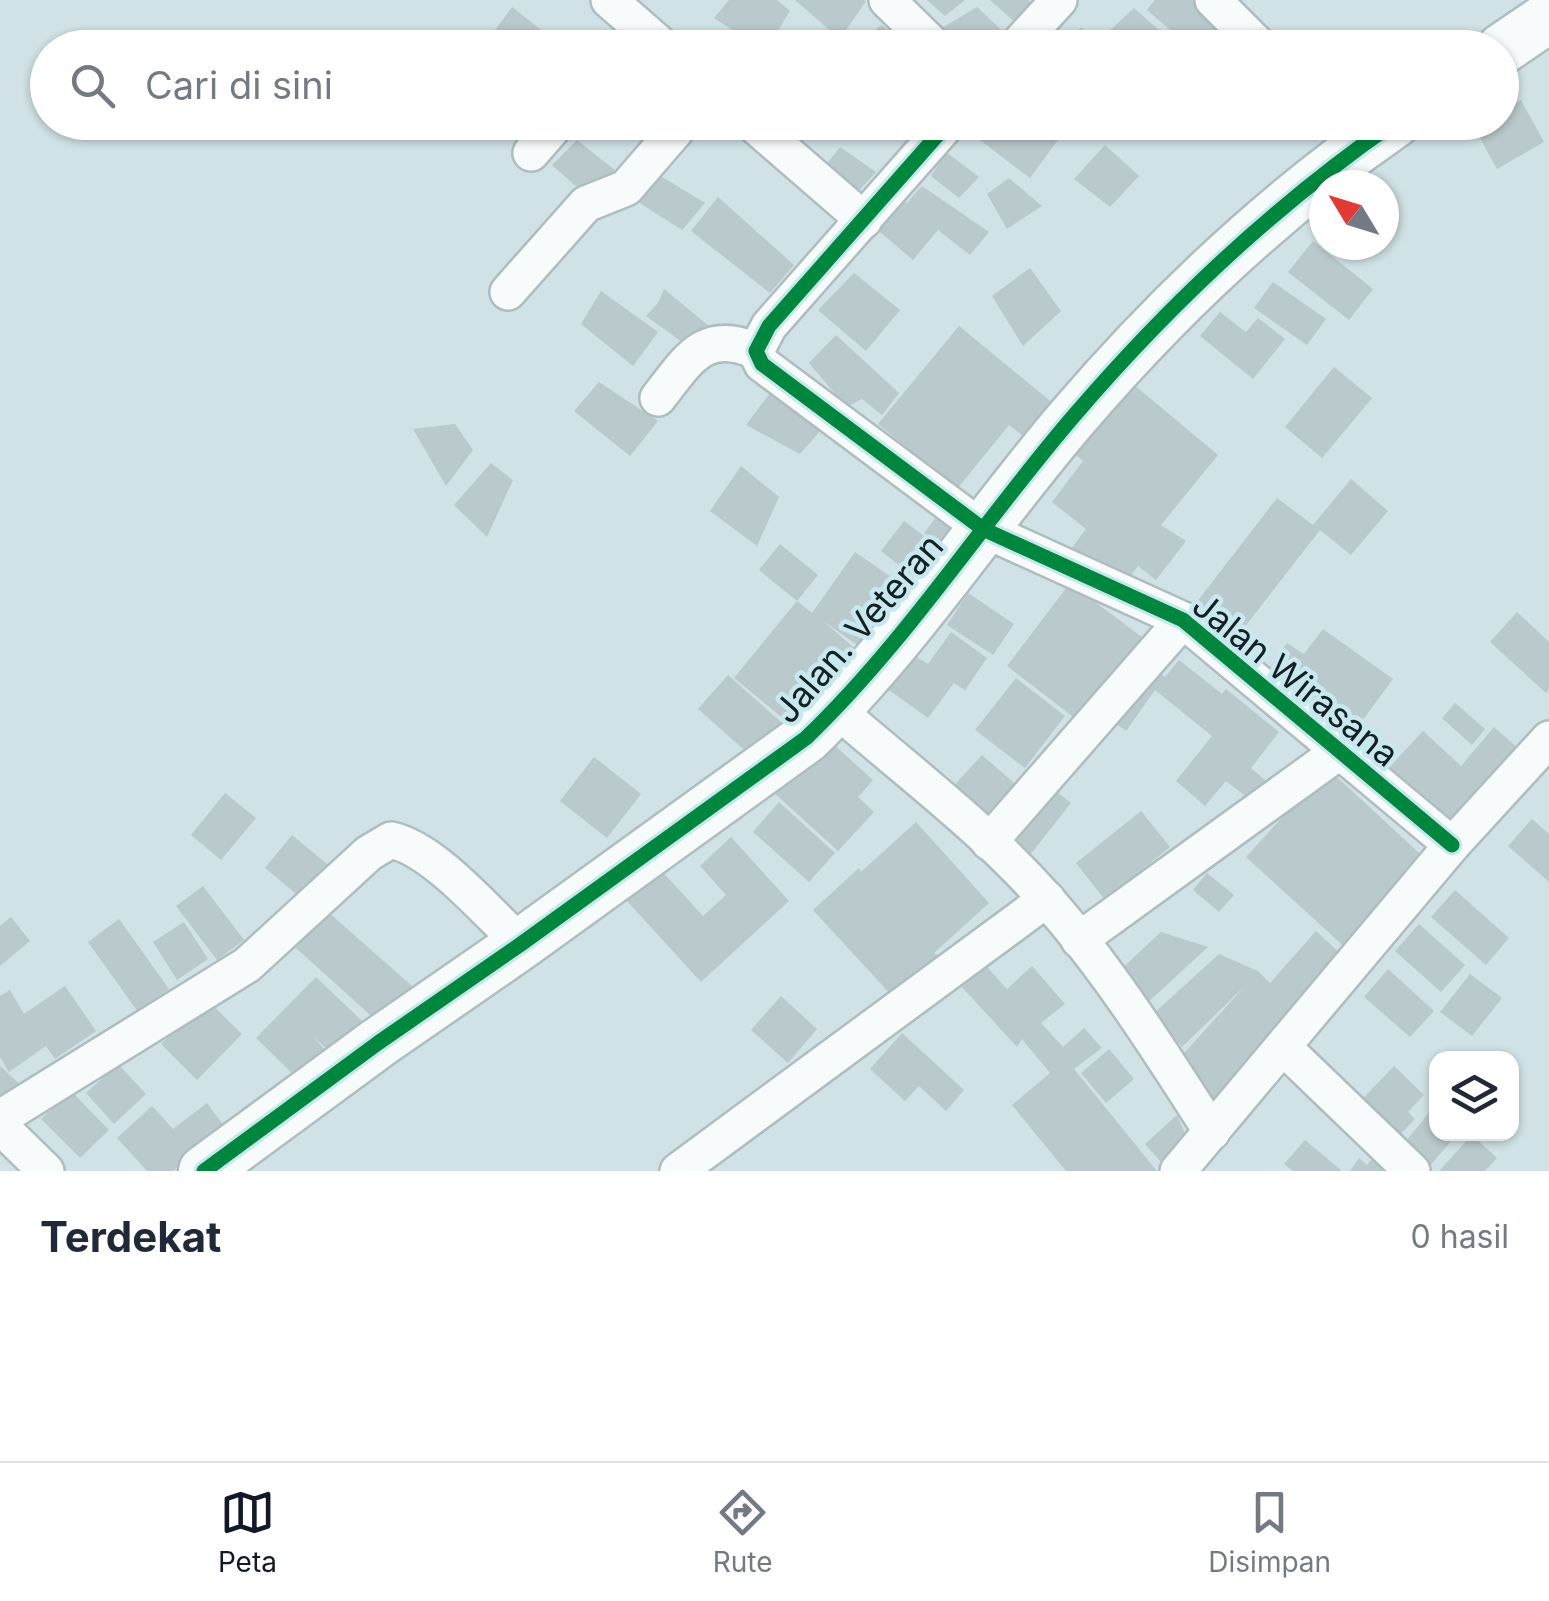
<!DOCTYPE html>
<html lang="id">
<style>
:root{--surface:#fff;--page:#f2f2f3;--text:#1f2937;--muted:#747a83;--line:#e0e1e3;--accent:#111827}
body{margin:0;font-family:Inter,sans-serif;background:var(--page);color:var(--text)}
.controls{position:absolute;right:30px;bottom:30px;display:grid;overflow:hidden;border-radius:20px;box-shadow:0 2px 8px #0004}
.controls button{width:90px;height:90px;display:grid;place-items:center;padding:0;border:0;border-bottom:2px solid var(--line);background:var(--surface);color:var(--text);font:50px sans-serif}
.compass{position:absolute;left:1309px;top:170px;width:90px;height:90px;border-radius:50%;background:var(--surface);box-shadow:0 2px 8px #0004;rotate:308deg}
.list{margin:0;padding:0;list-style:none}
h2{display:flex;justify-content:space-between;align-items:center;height:130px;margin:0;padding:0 40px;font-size:42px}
h2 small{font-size:32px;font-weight:400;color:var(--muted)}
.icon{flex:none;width:55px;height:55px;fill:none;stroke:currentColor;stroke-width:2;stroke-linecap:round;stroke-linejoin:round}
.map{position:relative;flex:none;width:1549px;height:1171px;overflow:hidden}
.search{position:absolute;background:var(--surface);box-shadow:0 2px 8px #0004;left:30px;right:30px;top:30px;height:110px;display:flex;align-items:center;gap:25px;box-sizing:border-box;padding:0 35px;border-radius:55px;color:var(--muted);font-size:38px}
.sheet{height:290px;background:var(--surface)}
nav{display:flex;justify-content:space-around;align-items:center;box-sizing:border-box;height:140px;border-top:2px solid var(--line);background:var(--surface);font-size:28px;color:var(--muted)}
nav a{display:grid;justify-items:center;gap:5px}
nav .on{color:var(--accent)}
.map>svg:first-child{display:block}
.building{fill:#bac9cb}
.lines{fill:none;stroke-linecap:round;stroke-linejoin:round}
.street-casing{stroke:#afbdc0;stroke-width:40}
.secondary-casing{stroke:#afbdc0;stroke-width:55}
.street{stroke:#f8fbfb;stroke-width:35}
.secondary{stroke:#f8fbfb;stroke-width:50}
.cycleway-casing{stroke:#c7e8ee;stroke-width:21}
.cycleway{stroke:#00873e;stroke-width:15}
.labels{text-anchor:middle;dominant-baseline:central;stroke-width:9;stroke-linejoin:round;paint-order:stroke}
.street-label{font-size:35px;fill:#131f21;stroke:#c7e8ee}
</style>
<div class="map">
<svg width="1549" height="1171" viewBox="0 0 1549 1171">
<rect width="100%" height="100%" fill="#d0e2e5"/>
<g class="building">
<polygon points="729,0 777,0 790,11 767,48 760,48 714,18"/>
<polygon points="795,0 864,0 866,1 840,39"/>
<polygon points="927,0 965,0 945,16"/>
<polygon points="990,0 1028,0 1038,10 1018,25"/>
<polygon points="1155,0 1213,0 1234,21 1213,48 1204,48 1186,32 1182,40 1147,10"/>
<polygon points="512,7 554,40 546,48 510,48 492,34"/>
<polygon points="977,7 1012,40 1002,48 965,48 942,28"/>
<polygon points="1134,8 1160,31 1145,48 1119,48 1104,36"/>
<polygon points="881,25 914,48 856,48"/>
<polygon points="1081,27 1101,48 1064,48"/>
<polygon points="1521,100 1544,142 1497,169 1474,127 1482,122 1502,122 1502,111"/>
<polygon points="621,122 657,122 639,141"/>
<polygon points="881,122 937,122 923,152"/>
<polygon points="981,122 1071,122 1030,178 972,134"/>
<polygon points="577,140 621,175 587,196 552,165"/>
<polygon points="1105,145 1139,176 1110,207 1074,179"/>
<polygon points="840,147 876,172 855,195 816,178"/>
<polygon points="946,152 979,177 959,198 931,176"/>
<polygon points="659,175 705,203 682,230 638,202"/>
<polygon points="1009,178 1042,206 1007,229 987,194"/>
<polygon points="922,186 989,232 970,255 938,230 913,260 874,227 899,197 907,203"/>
<polygon points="718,197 794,265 770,293 691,231"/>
<polygon points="1313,241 1373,289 1349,320 1288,272"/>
<polygon points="1030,268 1061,311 1023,346 992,296"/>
<polygon points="854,273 900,310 866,351 818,310"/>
<polygon points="1273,282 1326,319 1307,345 1254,308"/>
<polygon points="664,289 715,331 692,349 646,316 658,303"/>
<polygon points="601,291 658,332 633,366 581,324"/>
<polygon points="1220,312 1246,332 1258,318 1285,339 1253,379 1200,336"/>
<polygon points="959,326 1060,409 1032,443 1009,425 957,489 878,424"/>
<polygon points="836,335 899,393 882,415 862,399 846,407 809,363"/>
<polygon points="1334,367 1372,398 1322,458 1285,427"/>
<polygon points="599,382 658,421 630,456 574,411"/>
<polygon points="1133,384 1218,455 1161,525 1186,541 1156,580 1138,566 1121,588 1071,549 1086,529 1052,502 1083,461 1075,454"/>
<polygon points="770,393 822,429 800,454 746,425"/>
<polygon points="455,424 473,450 446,486 413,429"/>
<polygon points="491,463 513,480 487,537 454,505"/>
<polygon points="741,466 779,497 757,546 710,511"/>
<polygon points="1351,479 1388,511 1351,555 1320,530 1225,652 1183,620 1277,498 1313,525"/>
<polygon points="947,503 967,518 944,548 924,533"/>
<polygon points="904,521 936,545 913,576 881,551"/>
<polygon points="780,544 818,575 797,601 759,570"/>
<polygon points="855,552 910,590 867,652 823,621 858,651 795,728 734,678 797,601 812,613"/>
<polygon points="1070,583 1143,638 1080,722 1007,666"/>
<polygon points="968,593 1014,624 993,655 947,625"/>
<polygon points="1517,612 1549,642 1549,689 1546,693 1490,642"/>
<polygon points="1323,629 1393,679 1351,736 1281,686 1268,671 1287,643 1304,654"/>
<polygon points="951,632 987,658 965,690 954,683 928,718 889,690 915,656 928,664"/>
<polygon points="1179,660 1222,694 1226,689 1279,732 1251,768 1265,780 1249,799 1226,781 1205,806 1176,781 1212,736 1155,690 1126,731 1105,715 1146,662 1165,677"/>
<polygon points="728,675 781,722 751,756 698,709"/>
<polygon points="1016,678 1065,716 1025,768 975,730"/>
<polygon points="1455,703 1485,729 1472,745 1442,718"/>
<polygon points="1494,727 1520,750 1448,832 1384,773 1423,731 1461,766"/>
<polygon points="822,734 873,780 858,797 874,812 838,851 771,790"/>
<polygon points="982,755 1021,789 984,829 946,794"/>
<polygon points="594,757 641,794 607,838 560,801"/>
<polygon points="1327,768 1429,862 1348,950 1246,857"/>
<polygon points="1043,781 1071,803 1026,860 998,839"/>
<polygon points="225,793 256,818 221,860 191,835"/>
<polygon points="779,802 835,853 809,882 753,832"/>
<polygon points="1141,811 1170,847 1105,900 1076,863"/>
<polygon points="1532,819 1549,834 1549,882 1508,846"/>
<polygon points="916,822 989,903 934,953 939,956 894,998 813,910 859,868 861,872"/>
<polygon points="292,835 333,869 306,902 265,868"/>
<polygon points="731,837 789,901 701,982 627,901 661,870 703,916 726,895 700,866"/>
<polygon points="1207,873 1234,895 1219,912 1193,890"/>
<polygon points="203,886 244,940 217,960 176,906"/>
<polygon points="1455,890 1509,938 1486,965 1431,917"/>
<polygon points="328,912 412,986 379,1023 296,948"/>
<polygon points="11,917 30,941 0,966 0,926"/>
<polygon points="119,919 169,989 138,1012 88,942"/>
<polygon points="184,922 208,959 177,980 153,942"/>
<polygon points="1419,924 1465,965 1441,992 1395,951"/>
<polygon points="1316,931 1341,954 1221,1105 1175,1063 1245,986 1182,1047 1153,1014 1219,954 1258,971 1270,983"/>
<polygon points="1161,932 1208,947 1146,1004 1117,973"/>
<polygon points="985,965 1007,989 1032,966 1065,1004 1041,1023 1063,1047 1084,1028 1102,1048 1074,1069 1157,1171 1066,1171 1012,1105 1050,1073 1022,1039 1017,1047 962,987"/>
<polygon points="1388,969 1434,1011 1410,1037 1364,997"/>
<polygon points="1470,974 1502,998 1472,1036 1440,1012"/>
<polygon points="316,977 363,1022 332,1054 313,1036 325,1050 297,1078 256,1038"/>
<polygon points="65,986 96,1031 55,1059 46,1046 9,1072 0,1057 0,996 10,990 24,1014"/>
<polygon points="781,996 817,1029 788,1063 751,1030"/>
<polygon points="206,999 242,1034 197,1080 161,1044"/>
<polygon points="902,1033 964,1090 946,1111 919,1086 905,1101 870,1069"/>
<polygon points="1109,1049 1134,1079 1106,1103 1081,1073"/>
<polygon points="118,1064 146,1094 114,1124 86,1093"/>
<polygon points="0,1066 23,1087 0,1109"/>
<polygon points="1394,1066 1424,1095 1408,1112 1415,1119 1390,1145 1353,1109"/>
<polygon points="70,1090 109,1130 80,1158 41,1119"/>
<polygon points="207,1103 226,1129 173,1171 147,1171 117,1138 152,1106 173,1129"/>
<polygon points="1436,1104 1436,1134 1457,1134 1429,1167 1403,1145"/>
<polygon points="1177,1115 1192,1149 1168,1170 1145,1144"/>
<polygon points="1472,1135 1497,1158 1485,1171 1439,1171"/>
<polygon points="1305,1140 1342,1171 1293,1171 1284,1164"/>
<polygon points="1375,1155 1395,1171 1350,1171 1359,1158 1367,1165"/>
</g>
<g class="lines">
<defs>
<g id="street">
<polyline points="609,0 664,48"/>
<polyline points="887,0 936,48"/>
<polyline points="1213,0 1261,48"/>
<polyline points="1015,48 1059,0"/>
<polyline points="751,122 864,220"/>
<polyline points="949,122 769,326 756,351 762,364 983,529 1183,620 1452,845"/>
<polyline points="531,153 558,122"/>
<polyline points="508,292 586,204 626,188 683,122"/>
<path d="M658,398C688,360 704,328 756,351"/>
<path d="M836,709C907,771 985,829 1047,900C1110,971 1161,1053 1212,1132"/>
<polyline points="989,842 1183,620"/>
<polyline points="1079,940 1340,751"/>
<polyline points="1283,1047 1412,1171"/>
<path d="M0,1118L247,965L369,853L391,840C434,849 488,913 521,944"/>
<polyline points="0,1126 46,1171"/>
<polyline points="678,1171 1047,899"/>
<polyline points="1178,1171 1452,845 1549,739"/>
</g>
<g id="secondary">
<polyline points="1502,49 1549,17"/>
<path d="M204,1171L378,1043L521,944L806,738C906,642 982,523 1072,418C1166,308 1275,205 1395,122"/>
</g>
</defs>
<use href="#street" class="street-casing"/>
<use href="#secondary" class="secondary-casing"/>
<use href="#street" class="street"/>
<use href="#secondary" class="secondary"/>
<defs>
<g id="cycleway">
<polyline points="949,122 769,326 756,351 762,364 983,529 1183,620 1452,845"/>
<path d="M204,1171L378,1043L521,944L806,738C906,642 982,523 1072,418C1166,308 1275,205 1395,122"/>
</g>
</defs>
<use href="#cycleway" class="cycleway-casing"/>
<use href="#cycleway" class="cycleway"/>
</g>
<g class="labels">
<g class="street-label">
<text transform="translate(858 628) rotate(-49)">Jalan. Veteran</text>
<text transform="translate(1296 679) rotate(39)">Jalan Wirasana</text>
</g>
</g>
</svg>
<div class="controls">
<button><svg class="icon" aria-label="layers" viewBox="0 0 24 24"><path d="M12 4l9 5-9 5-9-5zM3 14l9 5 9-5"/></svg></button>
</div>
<svg class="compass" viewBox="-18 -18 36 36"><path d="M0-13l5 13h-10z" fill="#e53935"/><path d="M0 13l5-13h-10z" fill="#747a83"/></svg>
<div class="search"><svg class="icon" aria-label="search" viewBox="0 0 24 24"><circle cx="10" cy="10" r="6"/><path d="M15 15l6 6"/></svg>Cari di sini</div>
</div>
<section class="sheet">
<h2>Terdekat<small>0 hasil</small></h2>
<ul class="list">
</ul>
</section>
<nav>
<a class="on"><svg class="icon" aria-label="map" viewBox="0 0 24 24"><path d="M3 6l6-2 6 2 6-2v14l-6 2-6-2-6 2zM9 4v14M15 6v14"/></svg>Peta</a>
<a><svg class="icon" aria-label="directions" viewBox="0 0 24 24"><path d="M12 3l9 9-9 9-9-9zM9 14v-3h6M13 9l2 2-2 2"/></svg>Rute</a>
<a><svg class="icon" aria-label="saved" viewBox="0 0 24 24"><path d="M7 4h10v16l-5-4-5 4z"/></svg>Disimpan</a>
</nav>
